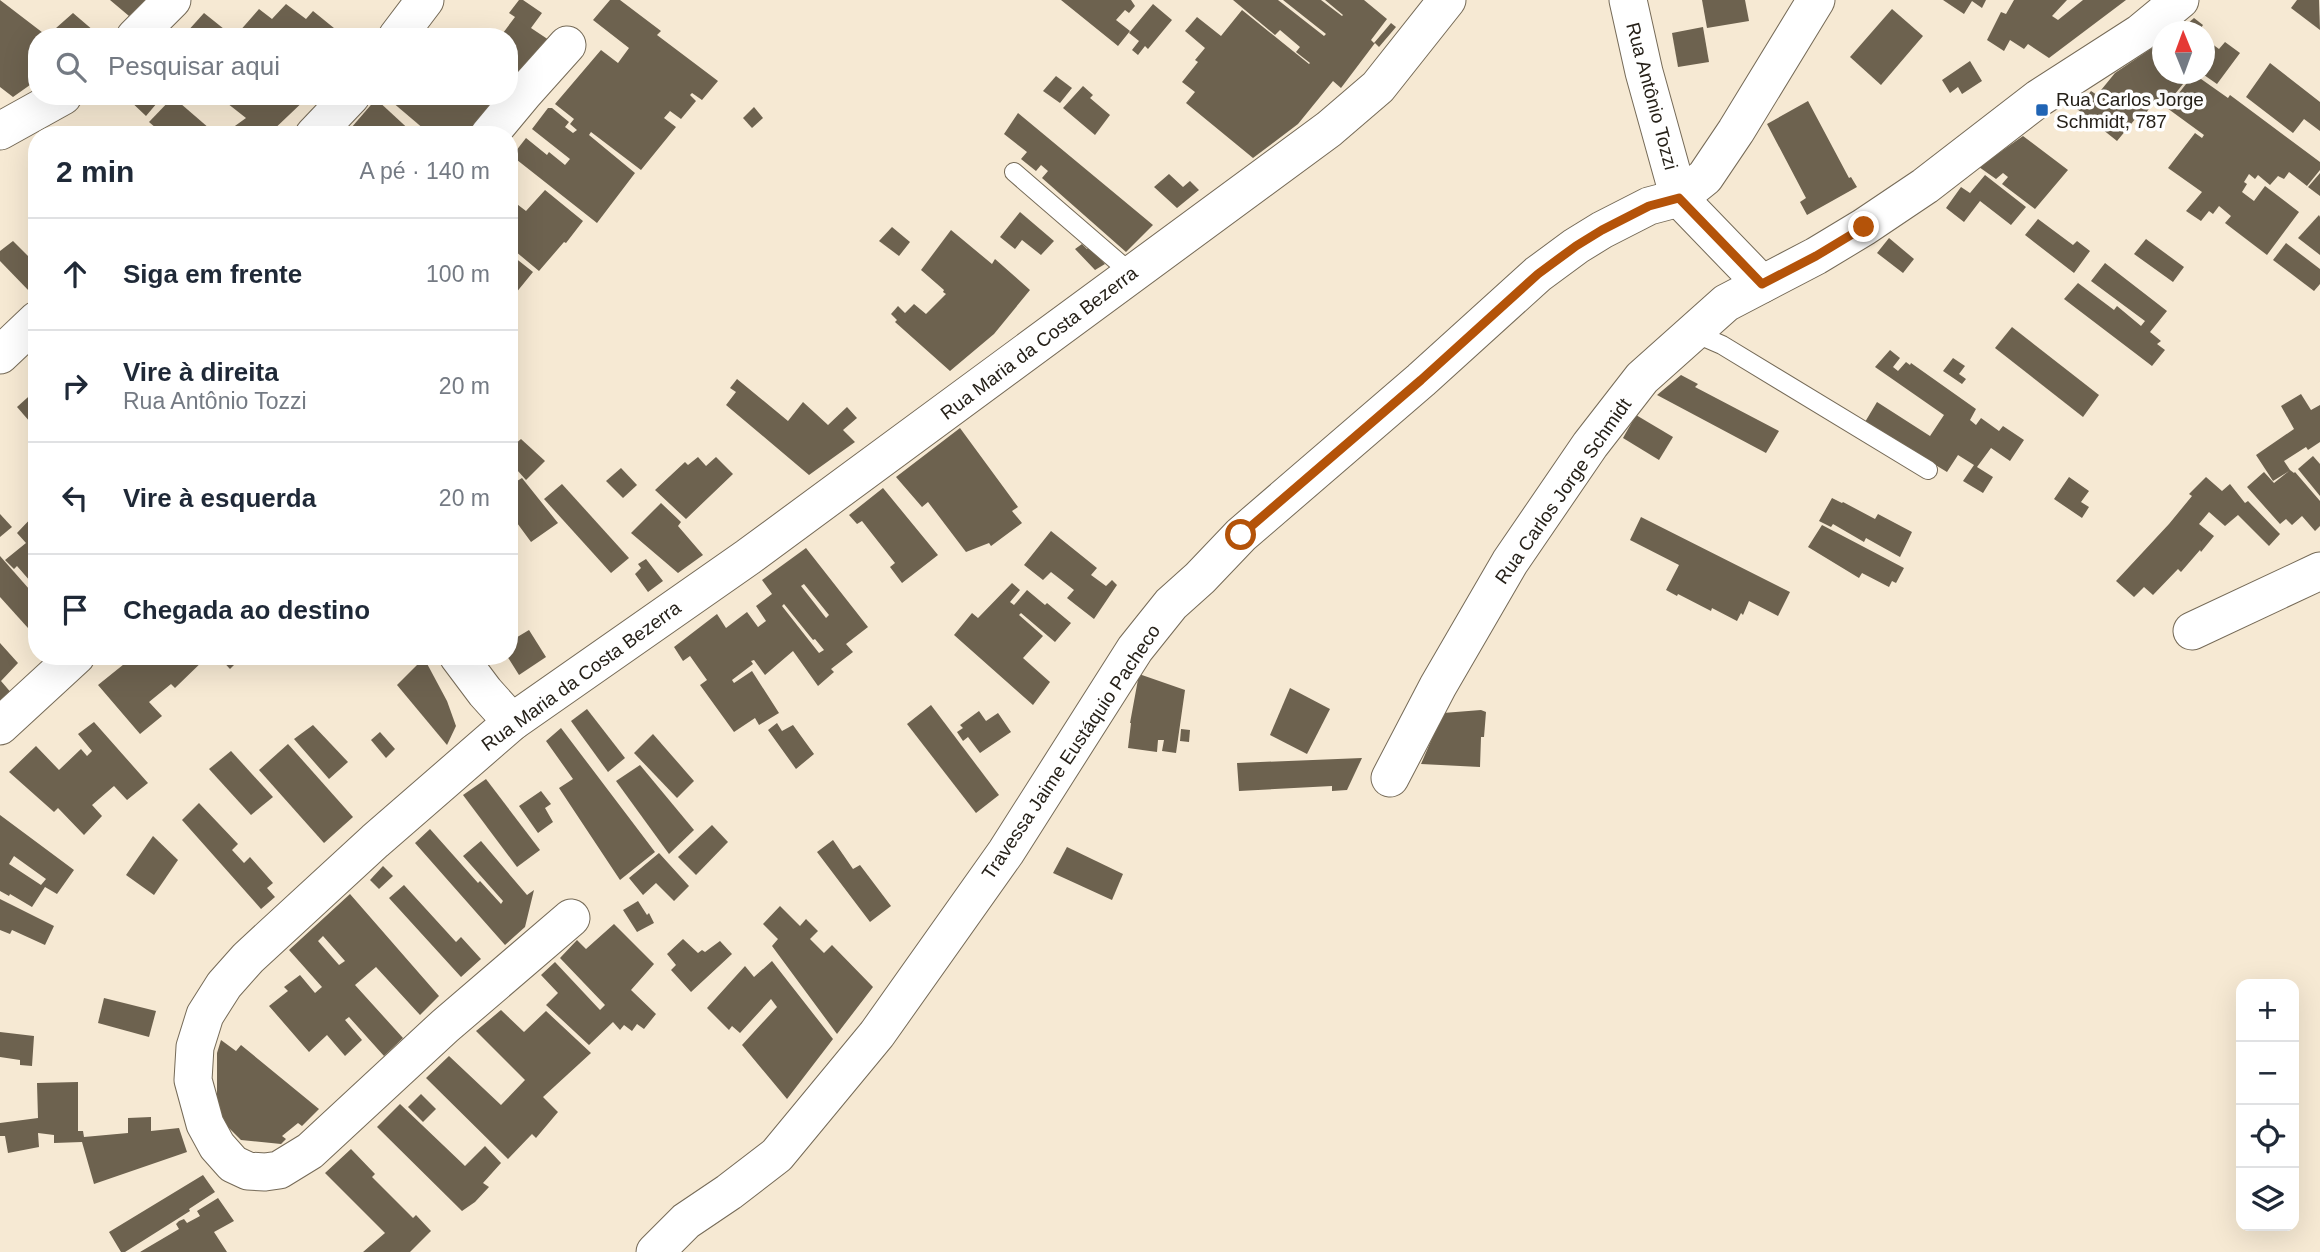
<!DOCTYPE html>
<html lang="pt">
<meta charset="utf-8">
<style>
:root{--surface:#fff;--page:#f6f6f7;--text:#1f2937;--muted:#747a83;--line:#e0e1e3}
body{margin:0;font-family:Arial,sans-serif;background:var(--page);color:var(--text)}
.controls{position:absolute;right:21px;bottom:21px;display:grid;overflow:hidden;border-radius:14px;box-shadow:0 7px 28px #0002}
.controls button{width:63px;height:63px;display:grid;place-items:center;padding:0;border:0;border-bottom:2px solid var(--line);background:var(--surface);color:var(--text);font:35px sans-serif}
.compass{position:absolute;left:2152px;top:21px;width:63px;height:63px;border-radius:50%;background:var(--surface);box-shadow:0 7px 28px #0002;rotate:359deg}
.stop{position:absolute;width:21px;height:21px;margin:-16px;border:5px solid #b45309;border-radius:50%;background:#fff}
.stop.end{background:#b45309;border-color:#fff;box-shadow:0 2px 7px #0008}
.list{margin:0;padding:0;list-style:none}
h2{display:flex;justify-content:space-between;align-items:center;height:91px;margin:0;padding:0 28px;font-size:30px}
h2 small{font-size:23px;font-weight:400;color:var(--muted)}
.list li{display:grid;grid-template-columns:46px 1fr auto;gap:21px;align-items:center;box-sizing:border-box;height:112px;padding:0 28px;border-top:2px solid var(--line)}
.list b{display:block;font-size:26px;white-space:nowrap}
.list p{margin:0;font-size:23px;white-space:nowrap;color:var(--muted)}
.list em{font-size:23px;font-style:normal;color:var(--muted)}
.icon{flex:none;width:38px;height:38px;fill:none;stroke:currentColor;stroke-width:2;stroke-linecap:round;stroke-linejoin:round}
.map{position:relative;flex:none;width:2320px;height:1252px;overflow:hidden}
.search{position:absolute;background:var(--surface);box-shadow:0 7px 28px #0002;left:28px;top:28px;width:490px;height:77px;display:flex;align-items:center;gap:18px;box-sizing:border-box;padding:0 24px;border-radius:28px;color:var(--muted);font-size:26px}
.panel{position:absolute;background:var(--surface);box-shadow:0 7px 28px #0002;left:28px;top:126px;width:490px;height:539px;border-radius:28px}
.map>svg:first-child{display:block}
.building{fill:#6d624f;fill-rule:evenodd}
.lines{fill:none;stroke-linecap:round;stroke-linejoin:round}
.service-casing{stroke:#756a57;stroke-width:20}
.minor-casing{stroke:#756a57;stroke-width:39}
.service{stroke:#fff;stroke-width:18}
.minor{stroke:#fff;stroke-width:37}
.route{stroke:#b45309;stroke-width:9}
.poi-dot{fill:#2064b4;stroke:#fff;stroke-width:2.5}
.labels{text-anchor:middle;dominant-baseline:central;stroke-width:7;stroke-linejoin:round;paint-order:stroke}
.street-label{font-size:19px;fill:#262119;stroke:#fff}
.poi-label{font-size:19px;fill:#262119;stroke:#fff;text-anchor:start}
</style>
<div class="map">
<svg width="2320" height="1252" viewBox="0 0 2320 1252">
<rect width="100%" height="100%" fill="#f6e9d3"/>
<g class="building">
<polygon points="0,0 47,36 73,13 101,37 37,37 37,80 13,97 0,87"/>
<polygon points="110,0 146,0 129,16"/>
<polygon points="519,0 523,0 542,13 531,28 552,42 509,95 509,37 500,37 515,17 509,13"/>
<polygon points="610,0 620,0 661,31 657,35 718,81 702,100 692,93 690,95 696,101 681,119 670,111 664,118 676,127 641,170 591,132 589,135 635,173 597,223 512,156 526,138 547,155 549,152 565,165 570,159 532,129 548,108 552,108 569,122 565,127 573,133 577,130 570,124 574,119 555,104 601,50 618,63 629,48 593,20"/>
<polygon points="1061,0 1131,0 1135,6 1129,13 1125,10 1116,20 1130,31 1118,46"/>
<polygon points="1233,0 1278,0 1324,36 1326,34 1283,0 1321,0 1342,16 1343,15 1325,0 1364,0 1387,19 1371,40 1374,43 1391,23 1396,27 1379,47 1375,43 1341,88 1333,81 1298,124 1253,158 1186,103 1195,92 1182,82 1198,62 1195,60 1205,48 1185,31 1197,17 1221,36 1242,10 1309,64 1310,63 1296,52 1300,47 1280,30 1275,35"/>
<polygon points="1702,0 1745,0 1749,21 1707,28"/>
<polygon points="1943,0 1986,0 1982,8 1972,1 1964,14"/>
<polygon points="2014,0 2067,0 2052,16 2058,20 2083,0 2126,0 2049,58 2028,44 2024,49 2010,40 2004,51 1987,40 2001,12 2006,14"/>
<polygon points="2297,0 2319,0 2320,30 2291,8"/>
<polygon points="286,4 306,19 313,11 345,37 244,37 238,33 259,9 272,19"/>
<polygon points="1153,4 1172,20 1148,49 1145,46 1138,55 1132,50 1139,41 1129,33"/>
<polygon points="1892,9 1923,36 1881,85 1850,57"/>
<polygon points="204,13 234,37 191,37 186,33"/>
<polygon points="2194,18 2203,25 2198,32 2178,32"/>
<polygon points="1703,27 1709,62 1678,67 1672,33"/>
<polygon points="2204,38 2219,49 2225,42 2240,53 2217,84 2204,75"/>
<polygon points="2161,42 2162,43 2162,74 2191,74 2163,109 2154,102 2140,121 2136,118 2117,141 2077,109 2091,91 2097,95 2115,73"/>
<polygon points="1970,61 1982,81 1962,94 1958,87 1950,93 1942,80"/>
<polygon points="2270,63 2320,102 2320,131 2304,119 2293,133 2246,97"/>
<polygon points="2194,74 2228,98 2230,95 2320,162 2320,170 2307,186 2289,172 2284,179 2278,176 2270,185 2258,175 2255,179 2249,174 2244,182 2247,184 2242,192 2254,201 2265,186 2299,212 2267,255 2225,223 2231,216 2219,206 2213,214 2209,211 2201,221 2186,211 2202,192 2168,168 2195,133 2202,138 2204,135 2167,108"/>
<polygon points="1056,76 1072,88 1060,103 1043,91"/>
<polygon points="1083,86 1093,95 1090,98 1110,115 1095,135 1063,108"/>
<polygon points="122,96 163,96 146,116 127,98 126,100"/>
<polygon points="218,96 309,96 268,135 263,131 258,135 232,135 228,131 246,118"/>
<polygon points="385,96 508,96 478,135 431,135"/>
<polygon points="173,97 217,135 164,135 149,122"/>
<polygon points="376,99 415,135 345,135"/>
<polygon points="1808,101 1849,178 1851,177 1857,187 1807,215 1800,202 1806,198 1767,124"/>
<polygon points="754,107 763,118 752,128 743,118"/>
<polygon points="1018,113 1153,225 1126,252 1042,178 1048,171 1041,165 1036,171 1021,159 1027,152 1004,134"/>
<polygon points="2023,136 2068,170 2035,209 2002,184 2008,177 2003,173 1996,179 1979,167"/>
<polygon points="2320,173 2320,196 2308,187"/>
<polygon points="1169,174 1183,187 1190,181 1199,190 1177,208 1154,187"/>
<polygon points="1985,175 2026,207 2011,225 1980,201 1964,222 1946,208 1961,187 1970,193"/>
<polygon points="545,190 583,221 566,243 564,242 539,271 509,246 509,198 526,211"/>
<polygon points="1020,212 1054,241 1041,255 1022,240 1015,249 1000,237"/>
<polygon points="2319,215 2320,217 2320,255 2298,238"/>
<polygon points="2038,219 2073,245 2077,241 2090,251 2074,273 2025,235"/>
<polygon points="892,227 910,242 899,256 879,241"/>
<polygon points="951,230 992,264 995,259 1030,290 994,334 950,371 895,322 897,320 891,314 898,306 905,313 914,304 926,314 946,294 943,292 944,290 921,270"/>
<polygon points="1889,238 1914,259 1903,273 1877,253"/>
<polygon points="2146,239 2184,267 2173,282 2134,254"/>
<polygon points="13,241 37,265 37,286 30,292 0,261 0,251"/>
<polygon points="2286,243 2320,269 2320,284 2314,291 2273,260"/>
<polygon points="1082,244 1087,249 1090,247 1105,264 1095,270 1075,249"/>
<polygon points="509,253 533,272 511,299 517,304 509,312"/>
<polygon points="2105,263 2167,311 2150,332 2161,341 2157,344 2165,350 2152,366 2064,299 2078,283 2114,310 2117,306 2141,326 2145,321 2091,281"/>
<polygon points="2012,327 2099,395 2083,417 1995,348"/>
<polygon points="1890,350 1900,358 1893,367 1898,371 1906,362 1910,365 1911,363 1976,409 1970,420 1976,425 1981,418 1999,431 2003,426 2024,440 2010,461 1991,448 1977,467 1993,477 1983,493 1963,481 1974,465 1958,455 1947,472 1865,422 1877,402 1930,436 1944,415 1875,367"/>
<polygon points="1953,358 1965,366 1959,374 1966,379 1962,384 1943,371"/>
<polygon points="1681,375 1698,384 1695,387 1779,431 1766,453 1657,395"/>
<polygon points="737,379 788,421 803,402 828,425 847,407 857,418 843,430 855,442 809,475 726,405 736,392 730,388"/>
<polygon points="37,389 37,430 17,407"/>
<polygon points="2301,394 2311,410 2320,405 2320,442 2308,450 2306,447 2284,461 2290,470 2294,473 2295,472 2320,501 2320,526 2315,531 2302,516 2292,525 2286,519 2280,524 2247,487 2264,472 2274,483 2289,471 2273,481 2256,455 2294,429 2281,406"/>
<polygon points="1636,415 1673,437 1659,460 1623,438"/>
<polygon points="960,428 1018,507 1012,511 1022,523 991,546 989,543 966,552 928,502 922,507 896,477"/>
<polygon points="521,439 545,461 526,480 509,461 509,449"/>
<polygon points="2313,456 2320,464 2320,496 2298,469"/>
<polygon points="698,457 706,466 716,457 733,474 686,519 655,490 685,462 688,465"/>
<polygon points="621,468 637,485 623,498 606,481"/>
<polygon points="509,472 517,481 522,478 558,523 531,542 509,512"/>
<polygon points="2069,477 2089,491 2081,502 2089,507 2082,518 2054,499"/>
<polygon points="2206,477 2222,491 2230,484 2245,503 2248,501 2280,534 2269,546 2238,515 2225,526 2209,512 2199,524 2214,536 2201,552 2200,550 2181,572 2178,569 2153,595 2144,587 2134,597 2116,581 2169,524 2192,496 2189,494"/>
<polygon points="562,484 629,558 611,573 544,499"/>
<polygon points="883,488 938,555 902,583 890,567 895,563 862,521 857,524 849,515"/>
<polygon points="1832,498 1842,503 1843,502 1875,519 1878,514 1912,532 1900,557 1866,538 1864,542 1833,524 1831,527 1819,521"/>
<polygon points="661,503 681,522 678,526 703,555 678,573 631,533"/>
<polygon points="0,514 12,527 0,537"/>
<polygon points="35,514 37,515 37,589 17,566 14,569 5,560 26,543 17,533"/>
<polygon points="1641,517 1790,592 1778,616 1749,601 1743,615 1741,613 1737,621 1712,608 1711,611 1678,594 1677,596 1666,590 1679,565 1630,540"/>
<polygon points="1822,525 1904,568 1896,583 1892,581 1889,587 1862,573 1859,578 1808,547"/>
<polygon points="1051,531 1097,568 1091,575 1106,586 1112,580 1117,585 1094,619 1067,598 1074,590 1051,572 1043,580 1024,565"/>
<path d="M806,548L868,627L846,644L853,652L831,669L834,672L818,686L793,651L765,675L754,660L751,661L753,664L732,680L734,683L752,671L779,713L759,725L755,718L734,732L700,685L707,680L690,656L683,661L674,647L717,614L726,628L747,612L758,627L766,621L756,606L772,594L762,580ZM804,584L829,615L826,618L801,586ZM784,604L813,640L815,639L824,650L819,653L782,606Z"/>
<polygon points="0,556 37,598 37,638 0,597"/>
<polygon points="646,559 663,581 648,592 635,574 641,568 638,564"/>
<polygon points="1012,583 1020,590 1010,602 1014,605 1027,590 1045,605 1047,603 1071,623 1055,642 1021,613 1019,615 1043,636 1023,658 1050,682 1033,705 954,635 972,613 978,618"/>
<polygon points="529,630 546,657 519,675 507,656 509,656 509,642"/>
<polygon points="0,643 18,663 1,681 13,695 0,706"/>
<polygon points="134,656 208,656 175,688 171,684 149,702 162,716 140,734 98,685"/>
<polygon points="218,656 243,656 230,669"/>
<polygon points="424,658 447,701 456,726 447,745 397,685"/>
<polygon points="1139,674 1185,690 1176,753 1162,751 1164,740 1158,740 1157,752 1128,748 1131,723 1130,723"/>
<polygon points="1290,688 1330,709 1307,754 1270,735"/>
<polygon points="931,705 999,795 976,813 907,724"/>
<polygon points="587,709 625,758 608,772 571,721"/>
<polygon points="1481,710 1486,712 1484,737 1481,737 1480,767 1421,764 1443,713"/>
<polygon points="979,711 986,721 998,713 1011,732 980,753 968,737 963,741 957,732 963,728 960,725"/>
<polygon points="94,722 148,783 127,800 114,786 92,805 102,816 84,835 58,808 54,812 9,772 36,746 59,770 81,749 87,756 92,751 78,734"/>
<polygon points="777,723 782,731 793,725 814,754 796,769 768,730"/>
<polygon points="313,725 348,762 329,779 294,739"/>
<polygon points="561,728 655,852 620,880 559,788 573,779 546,741"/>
<polygon points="1181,729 1190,730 1189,742 1180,741"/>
<polygon points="380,732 395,749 386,758 371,740"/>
<polygon points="653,734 694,781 677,798 634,753"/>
<polygon points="288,744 353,817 324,843 259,770"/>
<polygon points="231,751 273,797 251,815 209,769"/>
<polygon points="1362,758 1347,790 1332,791 1332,786 1239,791 1237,763"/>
<polygon points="640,765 694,830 669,854 616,781"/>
<polygon points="486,779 540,850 517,867 463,795"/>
<polygon points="541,791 551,804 545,808 553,822 538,833 519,806"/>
<polygon points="199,803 238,844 232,850 244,863 250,857 273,883 267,888 275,897 261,909 182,820"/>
<path d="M0,815L74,870L57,894L45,887L32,907L10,894L9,896L0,891ZM14,856L46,879L41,885L9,864Z"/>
<polygon points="712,825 728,842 696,875 678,857"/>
<polygon points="430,829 478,883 480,881 501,904 503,901 463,856 481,841 527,895 534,890 525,927 505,945 415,843"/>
<polygon points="153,836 178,860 154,895 126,875"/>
<polygon points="833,840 853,869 860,865 891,906 870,922 817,852"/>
<polygon points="1067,847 1123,874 1112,900 1053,873"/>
<polygon points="659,853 689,886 674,901 656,883 643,895 629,878"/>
<polygon points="383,866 393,876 379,889 370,880"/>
<polygon points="404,885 456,942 461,937 481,959 461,977 389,898"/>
<path d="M350,894L439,996L420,1015L376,967L355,985L403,1038L384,1056L349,1017L345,1020L362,1040L345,1056L327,1035L309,1052L269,1006L288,991L284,987L300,975L315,993L322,987L289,950ZM323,936L345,961L339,965L318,941Z"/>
<polygon points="0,899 54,926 45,945 12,930 10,934 0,930"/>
<polygon points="638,901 647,915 649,913 654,923 637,932 623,910"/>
<polygon points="780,906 800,926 806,919 818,931 810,939 824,953 832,945 873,987 837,1034 772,946 778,939 763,924"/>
<polygon points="614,924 654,964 631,990 656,1014 644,1029 637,1024 632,1031 624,1025 620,1030 613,1022 589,1045 546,1005 558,993 541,975 555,962 600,1010 605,1005 560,958 577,940 586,949"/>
<polygon points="683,939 698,953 702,950 705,952 720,941 732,954 691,992 671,970 676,965 667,954"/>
<polygon points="772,961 833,1039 787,1099 742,1045 777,1007 771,999 740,1033 732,1026 729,1030 707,1008 745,966 754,977"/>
<polygon points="104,998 156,1011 149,1037 98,1023"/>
<polygon points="501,1010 524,1032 546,1011 591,1053 543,1097 558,1112 536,1138 532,1134 508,1159 426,1078 449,1056 501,1105 525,1080 476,1031"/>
<polygon points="0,1032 34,1036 32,1066 20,1065 20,1060 0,1057"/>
<polygon points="221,1040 236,1051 241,1045 319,1109 302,1126 298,1123 282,1136 286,1139 281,1144 241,1140 227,1126 217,1105 217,1053"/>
<polygon points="78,1082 78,1131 83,1131 84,1137 128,1133 128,1118 151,1117 151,1131 179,1128 187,1152 94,1184 82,1142 54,1143 54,1135 38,1133 39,1147 8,1153 5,1136 0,1136 0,1123 38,1118 37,1083"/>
<polygon points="421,1094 436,1109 423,1122 408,1107"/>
<polygon points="400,1104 465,1166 485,1146 501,1163 483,1183 489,1187 475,1202 462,1211 377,1127"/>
<polygon points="351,1149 375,1174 372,1177 413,1218 416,1215 431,1231 410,1252 363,1252 385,1233 325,1173"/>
<polygon points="203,1175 215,1192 189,1209 190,1211 125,1252 121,1252 109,1232"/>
<polygon points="218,1198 234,1221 214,1232 227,1252 140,1252 179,1229 176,1224 179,1221 184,1219 187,1223 200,1216 197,1211"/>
</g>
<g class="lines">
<defs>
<g id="service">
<polyline points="1014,172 1132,274"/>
<polyline points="1692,332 1722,345 1928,470"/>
</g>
<g id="minor">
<polyline points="1628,0 1644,72 1679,198 1762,284"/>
<polyline points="135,37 172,0"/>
<polyline points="397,37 425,0"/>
<polyline points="0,131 63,96"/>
<polyline points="314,135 351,96"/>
<polyline points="489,135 524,93 567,45"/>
<polyline points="0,355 37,320"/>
<polyline points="2192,631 2320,571"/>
<polyline points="458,656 485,692 512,722"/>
<polyline points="0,726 76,656"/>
<polyline points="1390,778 1438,686 1510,562 1590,445 1642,378 1726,303 1816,256 1864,227 1925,186 2039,98 2140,33 2180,0"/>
<polyline points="571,918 445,1026 310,1151 279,1170 265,1172 248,1171 233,1164 217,1146 205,1124 193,1080 195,1047 205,1015 224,985 248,958 375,841 512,722 748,557 1329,129 1378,87 1447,0"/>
<polyline points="655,1252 686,1221 729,1192 777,1155 877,1034 1006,852 1135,649 1171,604 1200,578 1241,535 1421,380 1538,274 1576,246 1602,230 1649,206 1679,198 1705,177 1736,131 1816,0"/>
</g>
</defs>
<use href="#service" class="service-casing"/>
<use href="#minor" class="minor-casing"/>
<use href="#service" class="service"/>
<use href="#minor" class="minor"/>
</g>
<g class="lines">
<polyline class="route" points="1241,535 1421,380 1538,274 1576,246 1602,230 1649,206 1679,198 1762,284 1816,256 1864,227"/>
</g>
<rect class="poi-dot" x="2035" y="103" width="14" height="14" rx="3.5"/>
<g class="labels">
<g class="street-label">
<text transform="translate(1652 96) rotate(75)">Rua Antônio Tozzi</text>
<text transform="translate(1039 343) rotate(-37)">Rua Maria da Costa Bezerra</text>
<text transform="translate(1563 491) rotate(-55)">Rua Carlos Jorge Schmidt</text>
<text transform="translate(581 676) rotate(-36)">Rua Maria da Costa Bezerra</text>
<text transform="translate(1071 752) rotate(-56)">Travessa Jaime Eustáquio Pacheco</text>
</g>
<g class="poi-label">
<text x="2056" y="99">Rua Carlos Jorge<tspan x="2056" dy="22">Schmidt, 787</tspan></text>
</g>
</g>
</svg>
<div class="controls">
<button>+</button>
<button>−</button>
<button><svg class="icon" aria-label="locate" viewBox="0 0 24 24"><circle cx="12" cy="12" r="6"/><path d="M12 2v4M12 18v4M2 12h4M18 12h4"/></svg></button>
<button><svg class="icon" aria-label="layers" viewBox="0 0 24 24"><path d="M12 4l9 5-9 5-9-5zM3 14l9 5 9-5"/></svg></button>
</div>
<svg class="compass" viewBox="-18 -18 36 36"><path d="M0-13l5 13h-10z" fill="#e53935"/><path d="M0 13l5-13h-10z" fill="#747a83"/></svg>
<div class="stop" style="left:1241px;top:535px"></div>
<div class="stop end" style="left:1864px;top:227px"></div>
<div class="search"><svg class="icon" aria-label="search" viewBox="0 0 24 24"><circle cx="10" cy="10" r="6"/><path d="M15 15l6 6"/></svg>Pesquisar aqui</div>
<section class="panel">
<h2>2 min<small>A pé · 140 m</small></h2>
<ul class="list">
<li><svg class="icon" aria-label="ahead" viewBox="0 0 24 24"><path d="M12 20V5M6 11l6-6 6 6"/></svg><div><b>Siga em frente</b></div><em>100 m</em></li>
<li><svg class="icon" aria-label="right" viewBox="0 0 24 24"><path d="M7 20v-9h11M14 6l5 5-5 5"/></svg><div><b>Vire à direita</b><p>Rua Antônio Tozzi</p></div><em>20 m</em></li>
<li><svg class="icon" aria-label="left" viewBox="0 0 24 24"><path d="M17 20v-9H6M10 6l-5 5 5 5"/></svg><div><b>Vire à esquerda</b></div><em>20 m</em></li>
<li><svg class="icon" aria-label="arrive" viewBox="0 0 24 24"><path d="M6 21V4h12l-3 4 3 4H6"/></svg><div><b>Chegada ao destino</b></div></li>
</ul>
</section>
</div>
